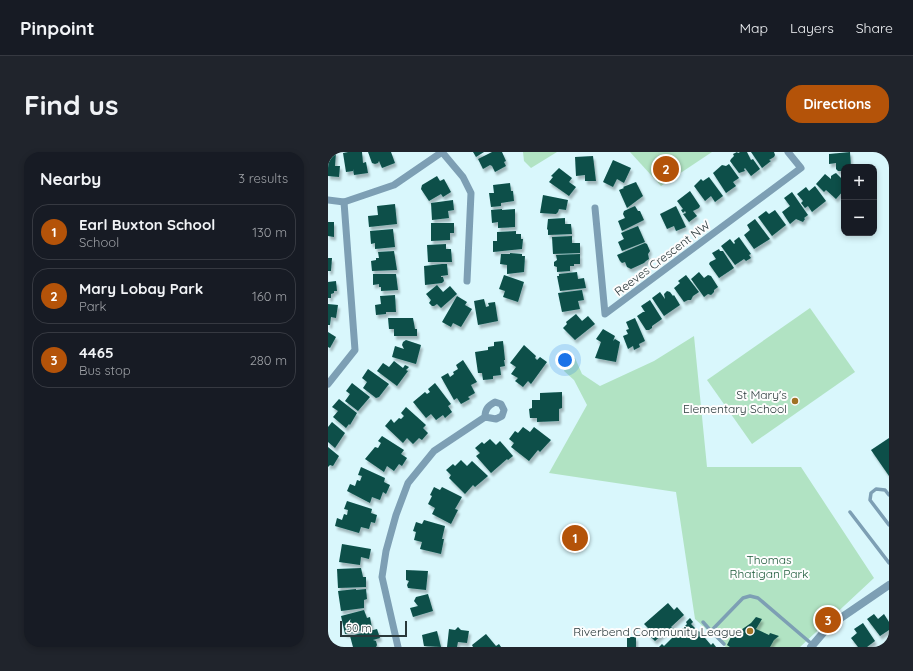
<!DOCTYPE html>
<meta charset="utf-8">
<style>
:root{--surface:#171b24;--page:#20242c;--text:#f1f3f6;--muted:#9ea1a6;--line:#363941;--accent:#b45309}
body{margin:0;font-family:Quicksand,sans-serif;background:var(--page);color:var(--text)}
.controls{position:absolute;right:12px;top:12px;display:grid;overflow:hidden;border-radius:8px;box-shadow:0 2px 6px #0003}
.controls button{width:36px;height:36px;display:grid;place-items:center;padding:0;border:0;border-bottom:1px solid var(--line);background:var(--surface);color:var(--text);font:20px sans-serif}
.scale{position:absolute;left:12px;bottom:10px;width:67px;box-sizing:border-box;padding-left:4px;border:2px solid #29383a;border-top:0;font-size:11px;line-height:14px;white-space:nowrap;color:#29383a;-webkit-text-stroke:3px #fdfdfd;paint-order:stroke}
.you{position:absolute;left:237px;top:208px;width:14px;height:14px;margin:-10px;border:3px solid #fff;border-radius:50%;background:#1a73e8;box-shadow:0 0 0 6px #1a73e833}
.badge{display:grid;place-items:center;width:26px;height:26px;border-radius:50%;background:var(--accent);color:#fff;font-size:13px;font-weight:700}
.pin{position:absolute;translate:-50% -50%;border:2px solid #fff;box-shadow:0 1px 4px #0006}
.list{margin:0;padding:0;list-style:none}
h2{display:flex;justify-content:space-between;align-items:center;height:52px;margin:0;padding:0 16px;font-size:17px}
h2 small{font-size:13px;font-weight:400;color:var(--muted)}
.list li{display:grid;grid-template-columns:26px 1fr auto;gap:12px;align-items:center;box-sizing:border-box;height:56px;margin:0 8px 8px;padding:0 8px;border:1px solid var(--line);border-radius:16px}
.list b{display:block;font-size:15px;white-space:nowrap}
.list p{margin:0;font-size:13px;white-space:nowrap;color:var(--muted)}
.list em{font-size:13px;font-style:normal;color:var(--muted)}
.map{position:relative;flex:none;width:561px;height:495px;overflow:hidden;border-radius:16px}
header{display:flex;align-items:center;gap:24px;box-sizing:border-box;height:56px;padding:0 20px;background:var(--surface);border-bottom:1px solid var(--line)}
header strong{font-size:19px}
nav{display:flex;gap:22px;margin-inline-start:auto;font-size:14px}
.intro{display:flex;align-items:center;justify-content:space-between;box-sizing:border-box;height:96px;padding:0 24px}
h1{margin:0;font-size:28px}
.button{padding:10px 18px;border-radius:16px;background:var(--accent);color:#fff;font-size:14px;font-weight:700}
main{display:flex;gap:24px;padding:0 24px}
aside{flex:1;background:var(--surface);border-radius:16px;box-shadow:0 2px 6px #0003}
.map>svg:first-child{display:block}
.green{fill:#b1e3c3}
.building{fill:#0a5049;filter:url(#shadow)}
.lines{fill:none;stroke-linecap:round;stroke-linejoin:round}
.service{stroke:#7d9fb4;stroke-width:3.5}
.minor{stroke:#7d9fb4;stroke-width:7}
.tertiary{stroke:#7d9fb4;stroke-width:8}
.poi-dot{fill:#a07224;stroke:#fdfdfd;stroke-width:1.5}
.labels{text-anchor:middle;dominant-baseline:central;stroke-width:4;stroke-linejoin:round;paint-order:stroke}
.street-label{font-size:12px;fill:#29383a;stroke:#fdfdfd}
.poi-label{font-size:12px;fill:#29383a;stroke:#fdfdfd;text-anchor:end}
.park-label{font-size:12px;fill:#1d5a3a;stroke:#fdfdfd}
</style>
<header>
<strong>Pinpoint</strong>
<nav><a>Map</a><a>Layers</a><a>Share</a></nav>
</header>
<div class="intro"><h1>Find us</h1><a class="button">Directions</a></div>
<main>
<aside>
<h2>Nearby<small>3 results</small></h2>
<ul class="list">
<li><span class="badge">1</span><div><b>Earl Buxton School</b><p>School</p></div><em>130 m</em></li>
<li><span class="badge">2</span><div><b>Mary Lobay Park</b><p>Park</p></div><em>160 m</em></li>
<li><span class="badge">3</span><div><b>4465</b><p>Bus stop</p></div><em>280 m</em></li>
</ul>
</aside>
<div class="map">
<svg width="561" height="495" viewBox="0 0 561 495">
<defs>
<filter id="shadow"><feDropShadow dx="2" dy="3.5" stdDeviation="1" flood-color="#0004"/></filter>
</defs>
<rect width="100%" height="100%" fill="#d9f7fc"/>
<g class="green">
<polygon points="195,0 229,0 203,16 196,9"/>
<polygon points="302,0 384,0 333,34"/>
<polygon points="482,156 527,220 424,292 379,228"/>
<polygon points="366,184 379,315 473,315 546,426 472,495 398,495 367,467 348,340 221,321 259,253 246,228 236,219 241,206 247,206 254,222 272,234 326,209"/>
</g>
<g class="building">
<polygon points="0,0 8,0 7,14 12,14 11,25 0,24"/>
<polygon points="20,0 34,0 35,11 38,10 40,21 26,23 25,17 25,19 18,20 15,1"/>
<polygon points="40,0 63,0 67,11 54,16 51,9 50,11 47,12 44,11"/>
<polygon points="145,0 156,0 148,5"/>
<polygon points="164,0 174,0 178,9 176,10 178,14 167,20 164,14 162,13 155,17 150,7"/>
<polygon points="409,0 410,1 412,0 419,0 423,8 425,7 432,17 423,24 417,16 416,17 417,19 411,21 402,9 403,7 406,4 405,2"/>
<polygon points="423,0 446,0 447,3 446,5 441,8 443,9 434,16"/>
<polygon points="522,0 523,15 516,15 516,19 510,19 508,17 508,11 501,12 501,2"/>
<polygon points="265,4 268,29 257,29 257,23 248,24 247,5"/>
<polygon points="285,8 303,16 296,31 289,27 285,35 275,30"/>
<polygon points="401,12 411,26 405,30 408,34 398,41 385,21 394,13 398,14"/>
<polygon points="231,16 244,26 241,30 248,35 241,44 221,30 225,25 223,24"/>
<polygon points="508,21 516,29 516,38 508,47 498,38 496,40 488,32 497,22 503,27 503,24 506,22"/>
<polygon points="109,24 112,29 116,27 123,40 115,45 113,42 101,49 93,37 94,33"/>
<polygon points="381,25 395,44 387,50 383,44 377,49 366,34 373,27 375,29"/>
<polygon points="308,30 315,44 299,56 291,38 296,36 295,35"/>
<polygon points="182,31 183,39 185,39 186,49 173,51 173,54 163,55 161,41 166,41 165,33"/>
<polygon points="487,34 498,49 484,60 480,54 477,56 473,51 475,49 469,42 478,35 481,39"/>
<polygon points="362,39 372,54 371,56 365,59 369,64 361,70 355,62 358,61 357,59 355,61 353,58 355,57 349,49"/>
<polygon points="464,40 480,63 476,66 477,67 475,70 468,67 462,72 454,60 462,54 456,46"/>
<polygon points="215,43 240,48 238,58 231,57 230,60 228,62 212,61"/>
<polygon points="125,48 126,58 120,59 121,66 104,68 103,51"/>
<polygon points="67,52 69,72 41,75 40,64 50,63 49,54"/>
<polygon points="307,54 310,59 312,59 316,68 294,79 290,69 297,66 295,62 296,59"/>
<polygon points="348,54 358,75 348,79 346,74 339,77 332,62"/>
<polygon points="174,57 174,58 187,57 187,75 170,76 170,70 164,71 163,58"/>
<polygon points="447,58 458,73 444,84 430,65 438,59 441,62"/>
<polygon points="237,66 237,72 243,72 244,82 220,83 220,78 219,77 220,67"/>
<polygon points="427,67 442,87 426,97 416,83 422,78 419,73"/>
<polygon points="0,70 6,70 6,85 0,84"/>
<polygon points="103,71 126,71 126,81 122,81 122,88 103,89"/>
<polygon points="310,74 317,90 294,99 290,90 296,87 293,81"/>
<polygon points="65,77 67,95 47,97 47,91 43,92 42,79"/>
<polygon points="188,79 188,82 193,82 193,87 195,87 194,97 165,100 165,89 169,89 169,80"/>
<polygon points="244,84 244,91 252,91 252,101 225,102 224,85"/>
<polygon points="411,85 423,102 421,103 423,106 418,109 416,107 407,113 393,94 402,87 406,92 407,91 406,89"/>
<polygon points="317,91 319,92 322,99 320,102 321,107 318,109 316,111 303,117 299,115 297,110 294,111 292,109 289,103"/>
<polygon points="118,92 118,97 123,97 124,110 100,110 99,93"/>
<polygon points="391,97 392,99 395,99 406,116 391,126 381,112 382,110 388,107 384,101"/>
<polygon points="66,99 69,118 44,119 43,109 48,108 48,106 51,106 50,100"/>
<polygon points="182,101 194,102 194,104 197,104 196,120 179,122 179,113 172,112 173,102 182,102"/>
<polygon points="252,102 252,112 246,112 246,114 242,114 242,119 229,120 229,115 226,114 226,110 229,108 228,103"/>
<polygon points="0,106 4,106 3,119 0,119"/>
<polygon points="114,112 119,112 120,123 113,124 113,125 115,125 116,129 114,131 97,133 96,114"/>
<polygon points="249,120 250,127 256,126 258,136 232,139 229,124 231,124 231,122"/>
<polygon points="371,120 376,126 380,123 383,124 390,135 386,138 386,140 383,143 380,142 376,145 363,127"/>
<polygon points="45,122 68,122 70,138 53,139 53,135 51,135 51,132 45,133"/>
<polygon points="176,123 196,130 190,150 175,145 177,139 171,137"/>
<polygon points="358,123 371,140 365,144 363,148 360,148 356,150 346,136 352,131 350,129"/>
<polygon points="8,129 9,139 6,139 6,141 3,142 3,146 0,146 0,130"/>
<polygon points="109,133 115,140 122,134 129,142 113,156 109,152 106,154 104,154 101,151 103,148 98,142"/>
<polygon points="254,138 256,148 250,149 252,157 234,160 230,141"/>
<polygon points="339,139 342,140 345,144 346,143 352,153 336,164 324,146 332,140 337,147 336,142"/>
<polygon points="67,143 68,160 58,160 58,162 48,163 47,153 53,152 52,144"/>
<polygon points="129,144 139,150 137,153 144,157 133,175 125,171 123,175 114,170"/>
<polygon points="156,147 158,155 161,154 160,151 167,150 170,169 150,173 146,149"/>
<polygon points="322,148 334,167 324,174 324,176 321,178 318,178 309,164 315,160 317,160 313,154"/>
<polygon points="0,152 10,153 8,166 3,165 2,173 0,173"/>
<polygon points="248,162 254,169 260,164 267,172 247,188 235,176 239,172 238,170"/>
<polygon points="60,166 85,166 87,177 89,177 89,184 66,184 66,177 61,177"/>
<polygon points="307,166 317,189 311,192 312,195 306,198 305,194 300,197 295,184 300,182 298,178 301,177 298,170"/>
<polygon points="275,177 287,184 285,189 287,187 292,190 288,210 267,206 273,190 268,187"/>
<polygon points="0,180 8,185 2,196 0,195"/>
<polygon points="78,188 93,193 88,212 64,205 67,194 76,197 74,193 75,190"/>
<polygon points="175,189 177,208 176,208 177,214 172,215 173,223 165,224 165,227 155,228 154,221 150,221 147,200 160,198 160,195 166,194 166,190"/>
<polygon points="196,193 208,204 207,206 209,208 212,205 219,210 203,232 200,229 195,235 187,229 190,226 183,222 188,215 182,211"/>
<polygon points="135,208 149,230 143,233 147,241 140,245 142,247 133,252 129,246 126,248 113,225 120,221 122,225 126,222 125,220 130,217 128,213"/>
<polygon points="66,209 75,216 77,213 81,215 78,218 80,219 69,234 49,219 55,211 61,215"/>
<polygon points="40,217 61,232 51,245 48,246 35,236 39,230 34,226"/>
<polygon points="24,231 42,245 30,259 17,249 22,242 18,239"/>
<polygon points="107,231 123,252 120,254 124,260 117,266 115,263 108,268 103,262 98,266 85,250 97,240 99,242 102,240 100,237"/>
<polygon points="234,240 234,256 231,257 231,269 209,270 209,266 202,266 201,257 204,256 204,248 212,248 212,241"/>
<polygon points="11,247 29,261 22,273 21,272 18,276 5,265 10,259 4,255"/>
<polygon points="78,255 98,273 95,276 100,281 94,288 91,286 85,292 79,286 75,291 57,274 63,267 66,271 71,266 73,267 76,264 73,261"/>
<polygon points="4,270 17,281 7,296 0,290 0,275"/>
<polygon points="195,275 202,280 206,275 223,288 212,300 210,298 201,309 183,295 186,291 181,287 187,279 190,281"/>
<polygon points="54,284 76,298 73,302 79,306 74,314 71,312 66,319 59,314 56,320 37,307 47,295 50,296 53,291 50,289"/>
<polygon points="561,286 561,324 543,298"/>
<polygon points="162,287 168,293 172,289 185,304 180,308 179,307 163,321 148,304 152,301 147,296 154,290 156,292"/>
<polygon points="0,295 11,304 5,314 2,313 0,315"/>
<polygon points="133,308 139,314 144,309 160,324 147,335 145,333 137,342 121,326 123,323 118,318 125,312 127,314"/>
<polygon points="33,315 57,326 56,330 62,333 58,342 55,340 52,348 44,345 42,351 19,339 22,332 27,334 29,328 32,329 34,324 30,323"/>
<polygon points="106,335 112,338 114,335 134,345 127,357 130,358 123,372 104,362 107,356 100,352 104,344 102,343"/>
<polygon points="19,349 44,357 43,361 49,363 47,371 43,370 41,377 33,375 31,381 7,374 9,366 14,368 16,362 19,363 20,358 16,357"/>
<polygon points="96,368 117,374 114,387 116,387 113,402 92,397 94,390 86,388 88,380 85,379 88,370 94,372"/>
<polygon points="14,392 43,397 41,407 33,405 32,413 11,410"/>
<polygon points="33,416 35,425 38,425 38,435 10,436 9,417"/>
<polygon points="78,418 100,419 98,438 80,436 79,433 81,429 78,428"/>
<polygon points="28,437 28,438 38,437 39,447 36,448 36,456 13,459 10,439"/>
<polygon points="100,442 105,459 85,465 82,456 90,454 86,449 88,445"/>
<polygon points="340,451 346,458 349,455 356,463 343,475 348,480 351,480 359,472 358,470 362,466 365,470 363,472 370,479 375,481 377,486 383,493 385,491 388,495 331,495 334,492 336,494 344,486 345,483 340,478 327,489 320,482 323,479 316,472"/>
<polygon points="36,458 39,466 42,465 44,476 17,482 13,464"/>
<polygon points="546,462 550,467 556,462 561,470 561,478 552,484 539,467"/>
<polygon points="428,465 434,467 428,477 441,483 442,481 451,484 446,488 442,495 402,495 399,493 403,485 423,471"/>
<polygon points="535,471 547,489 539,495 530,495 523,486 529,481 526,477"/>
<polygon points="130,475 133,478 141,479 139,491 130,490 129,495 119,495 121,477 127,478"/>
<polygon points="49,477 52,486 45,488 48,489 49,493 48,495 25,495 22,484"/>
<polygon points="109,479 113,495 96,494 94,483"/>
<polygon points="158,482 168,494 171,492 173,495 145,495 144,493"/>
<rect x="299" y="485" width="9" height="10"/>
</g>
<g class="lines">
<g class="service">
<polyline points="561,343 557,338 548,337 543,341 542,348 561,373"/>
<polyline points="522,360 561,411"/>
<polyline points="375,470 383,479"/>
<polyline points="396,492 383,479 415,446 422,444 430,446 485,493"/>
</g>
<g class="minor">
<polyline points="114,0 135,25 143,41 139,129"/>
<polyline points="0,48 16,50 66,33 114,0"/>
<polyline points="267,56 277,162 473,16 460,0"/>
<polyline points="0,232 27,198 16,50"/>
<path d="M70,495L54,425L58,399L68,363L80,331L106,299L157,265L168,267L174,264L176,258L173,252L167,250C160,254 157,257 157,265"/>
</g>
<polyline class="tertiary" points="483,495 501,474 561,433"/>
</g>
<g class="poi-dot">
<circle cx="467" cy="249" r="4"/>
<circle cx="422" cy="479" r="4"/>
</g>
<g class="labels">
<g class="street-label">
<text transform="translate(334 106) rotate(-37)">Reeves Crescent NW</text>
</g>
<g class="poi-label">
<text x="459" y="242">St Mary's<tspan x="459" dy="14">Elementary School</tspan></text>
<text x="414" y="479">Riverbend Community League</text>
</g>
<g class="park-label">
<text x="441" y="407">Thomas<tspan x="441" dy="14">Rhatigan Park</tspan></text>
</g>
</g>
</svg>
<div class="controls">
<button>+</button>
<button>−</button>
</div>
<div class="scale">50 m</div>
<div class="you"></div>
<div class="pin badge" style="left:247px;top:386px">1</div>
<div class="pin badge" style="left:338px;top:17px">2</div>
<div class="pin badge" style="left:500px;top:468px">3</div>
</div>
</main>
